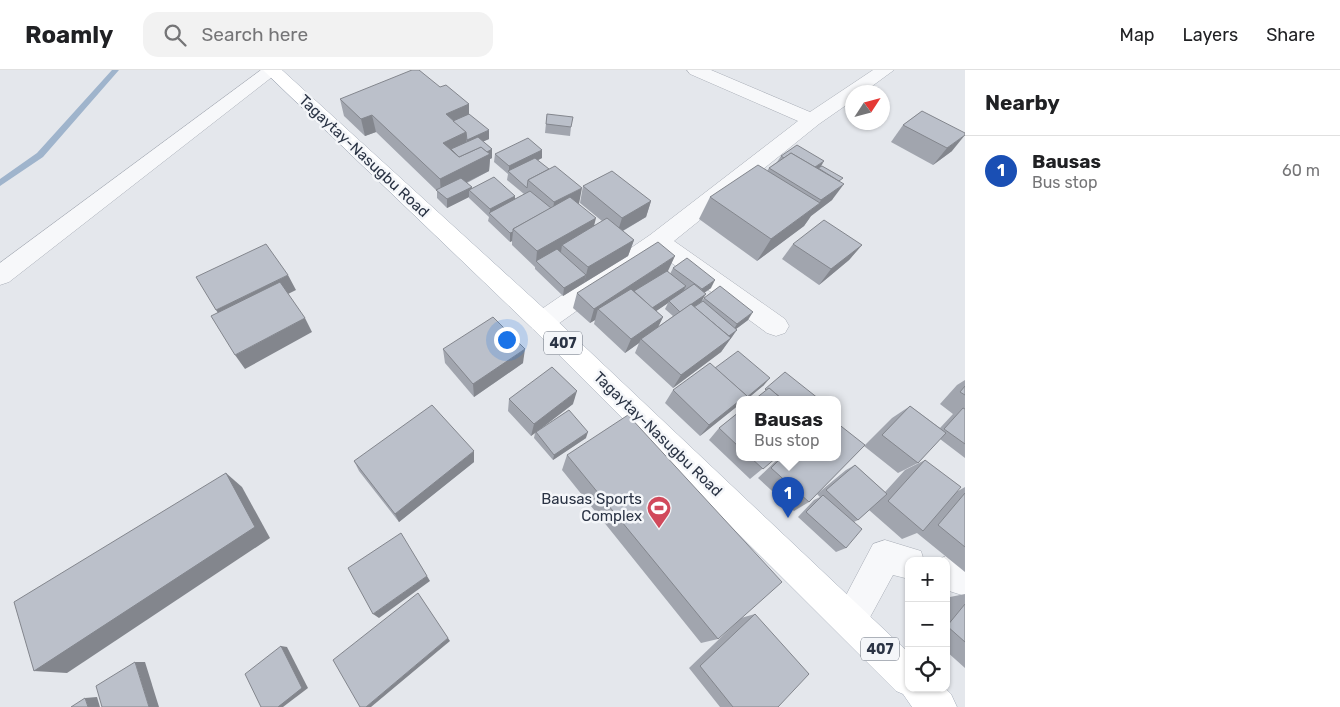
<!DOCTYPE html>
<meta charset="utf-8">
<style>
:root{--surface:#fff;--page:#f2f2f2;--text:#202124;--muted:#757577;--line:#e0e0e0;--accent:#b45309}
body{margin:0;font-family:Rubik,sans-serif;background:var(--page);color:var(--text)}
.controls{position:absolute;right:15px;bottom:15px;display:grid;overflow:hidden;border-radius:10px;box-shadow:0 1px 4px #0004}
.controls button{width:45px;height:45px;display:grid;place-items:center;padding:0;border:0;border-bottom:1px solid var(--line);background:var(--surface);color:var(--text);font:25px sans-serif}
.compass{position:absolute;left:845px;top:15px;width:45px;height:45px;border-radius:50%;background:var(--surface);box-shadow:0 1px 4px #0004;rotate:54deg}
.you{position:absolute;left:506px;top:269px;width:18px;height:18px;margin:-12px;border:4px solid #fff;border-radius:50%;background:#1a73e8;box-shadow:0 0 0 8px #1a73e833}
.badge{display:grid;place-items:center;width:32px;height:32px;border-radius:50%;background:var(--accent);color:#fff;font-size:16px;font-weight:700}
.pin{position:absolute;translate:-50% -41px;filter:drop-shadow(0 1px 2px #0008)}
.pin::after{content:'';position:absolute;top:26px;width:18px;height:15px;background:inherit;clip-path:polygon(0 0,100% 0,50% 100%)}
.popup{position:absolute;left:736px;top:326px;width:105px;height:65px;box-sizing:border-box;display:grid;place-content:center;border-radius:10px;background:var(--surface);filter:drop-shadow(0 1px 4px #0005);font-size:16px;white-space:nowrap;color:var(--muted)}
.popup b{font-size:19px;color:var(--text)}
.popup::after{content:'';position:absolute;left:50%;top:100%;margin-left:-10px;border:10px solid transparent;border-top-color:var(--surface)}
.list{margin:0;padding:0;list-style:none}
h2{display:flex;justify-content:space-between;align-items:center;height:65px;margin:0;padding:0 20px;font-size:21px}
h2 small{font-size:16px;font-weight:400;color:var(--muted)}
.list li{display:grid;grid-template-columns:32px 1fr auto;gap:15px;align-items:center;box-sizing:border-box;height:70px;padding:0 20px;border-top:1px solid var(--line)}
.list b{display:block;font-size:19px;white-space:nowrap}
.list p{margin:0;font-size:16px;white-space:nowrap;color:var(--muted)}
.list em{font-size:16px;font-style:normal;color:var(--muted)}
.icon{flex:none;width:28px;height:28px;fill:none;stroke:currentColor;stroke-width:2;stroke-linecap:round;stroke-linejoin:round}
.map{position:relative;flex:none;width:965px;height:637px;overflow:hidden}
header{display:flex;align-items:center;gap:30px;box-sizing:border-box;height:70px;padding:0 25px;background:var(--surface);border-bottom:1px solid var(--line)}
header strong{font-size:24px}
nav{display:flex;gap:28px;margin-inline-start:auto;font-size:18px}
.search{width:350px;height:45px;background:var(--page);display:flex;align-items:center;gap:12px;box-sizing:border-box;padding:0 18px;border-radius:15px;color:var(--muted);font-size:19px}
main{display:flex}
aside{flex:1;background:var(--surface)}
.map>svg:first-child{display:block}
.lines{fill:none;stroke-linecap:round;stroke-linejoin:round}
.stream{fill:#9fb4cc;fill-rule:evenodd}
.minor-casing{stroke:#a9aeb7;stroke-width:1}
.major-casing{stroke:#a3abb8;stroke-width:1}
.minor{fill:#f7f8fa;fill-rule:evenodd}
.major{fill:#fff;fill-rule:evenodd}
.wall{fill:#a1a5ae;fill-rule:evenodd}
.shaded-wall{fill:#83868d}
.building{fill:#bbc0ca;stroke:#83868d}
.labels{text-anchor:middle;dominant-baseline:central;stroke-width:5;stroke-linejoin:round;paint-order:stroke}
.shield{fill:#f4f6f9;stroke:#676e7b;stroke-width:1}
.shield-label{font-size:14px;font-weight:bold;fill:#2b3445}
.street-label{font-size:15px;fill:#2b3445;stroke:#f4f6f9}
.poi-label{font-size:15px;fill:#2b3445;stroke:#f4f6f9;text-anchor:end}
</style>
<header>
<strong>Roamly</strong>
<div class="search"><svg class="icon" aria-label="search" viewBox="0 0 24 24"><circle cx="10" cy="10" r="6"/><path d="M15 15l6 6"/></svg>Search here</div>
<nav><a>Map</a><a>Layers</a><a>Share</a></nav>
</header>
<main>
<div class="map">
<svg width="965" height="637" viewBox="0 0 965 637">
<rect width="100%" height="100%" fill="#e4e7ec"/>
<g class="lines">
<polygon class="stream" points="112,0 119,0 43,87 0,116 0,109 37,83"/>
<defs>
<g id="minor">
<polygon points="261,0 281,0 9,212 0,215 0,193"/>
<polygon points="687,0 711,0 810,42 873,0 894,0 864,22 852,22 852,31 819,54 674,171 785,249 789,256 785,263 776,266 767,263 658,183 551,259 542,262 533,259 529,252 533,245 650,165 798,51 690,4"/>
<polygon points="885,470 921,481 924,491 909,491 909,509 893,505 862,562 850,567 838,562 833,550 873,474"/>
<polygon points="946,486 965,492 965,526 946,520 946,491 936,491"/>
</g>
<polygon id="major" points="263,0 282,0 551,245 909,583 909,618 945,618 951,624 957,637 912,637 903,624 896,621 533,259"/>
</defs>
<use href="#minor" class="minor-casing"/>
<use href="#major" class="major-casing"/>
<use href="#minor" class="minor"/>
<use href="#major" class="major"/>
</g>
<g class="wall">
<polygon points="440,17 469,34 469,44 489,69 483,71 492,79 492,88 490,89 489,101 467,113 472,118 515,126 515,129 524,124 507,110 508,104 494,92 495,84 542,80 542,88 538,90 579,134 594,156 602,151 580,133 583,116 651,131 646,147 623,161 634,170 628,186 563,226 535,199 535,197 512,175 512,171 510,172 488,151 489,147 469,128 469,127 447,138 437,128 437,121 376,62 365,66 344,46 340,29"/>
<polygon points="922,41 952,81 933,95 891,72 903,55"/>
<polygon points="547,44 571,57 570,66 545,63"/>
<polygon points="781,86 820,97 840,112 832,130 811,146 804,156 757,191 699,149 710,127 767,101 769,98 777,92"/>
<polygon points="793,174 862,175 849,190 819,215 782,189"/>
<path d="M673,198L711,218L704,223L702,231L704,228L748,250L736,259L732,267L730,269L721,282L673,318L635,283L639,273L625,283L594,254L595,250L590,253L573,238L577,223L668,201L670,204ZM668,233L665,239L673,246L658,257L663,247L656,241Z"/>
<polygon points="443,279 523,293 474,327 445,293"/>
<polygon points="715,298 764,315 747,329 739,329 739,334 735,338 700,366 665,333 673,320"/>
<polygon points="965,310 965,388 940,369 918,393 898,403 864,376 809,432 794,441 758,408 780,387 837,387 865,375 892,348 910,336 940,358 953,344 940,334 957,315"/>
<polygon points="509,329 573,334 542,358 586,368 553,390 534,368 535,363 531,366 508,341"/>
<polygon points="739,342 739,387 777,387 750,409 709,370 719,358"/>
<polygon points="567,385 741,548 755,544 778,637 720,637 689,598 738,551 718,569 701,573 562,400"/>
<polygon points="925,390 958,421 965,417 965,502 917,463 902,469 869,440 858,450 854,452 846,478 836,482 798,447 814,430 820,427 817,424 846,400 855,395 885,422 905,400"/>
<polygon points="354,391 474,392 399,452 359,401"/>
<polygon points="965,524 965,598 946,581 946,531 950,527"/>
</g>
<g class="shaded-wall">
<polygon points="469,34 469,51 447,53 446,44"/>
<polygon points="372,45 376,62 365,66 361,49"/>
<polygon points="489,60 489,69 467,79 467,70"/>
<polygon points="466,62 467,79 452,86 443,73"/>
<polygon points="965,65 952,81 933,95 947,78"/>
<polygon points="492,79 492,88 490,89 489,101 441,125 440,109 460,94"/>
<polygon points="542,80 542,88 511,104 509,102 509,96"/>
<polygon points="824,91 819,100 808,102"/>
<polygon points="844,114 832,130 811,146 804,156 757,191 771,169 819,134 821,130"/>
<polygon points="472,117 472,122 469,120 469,127 447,138 447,129"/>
<polygon points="582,118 579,134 553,140 554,132"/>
<polygon points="515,126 515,135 490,144 490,139"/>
<polygon points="651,131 646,147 617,164 622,148"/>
<polygon points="596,148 592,164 562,175 561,182 536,192 537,181"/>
<polygon points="513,162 512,171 510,172 510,163"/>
<polygon points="634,170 628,186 584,213 588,197"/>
<polygon points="862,175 849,190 819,215 831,199"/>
<polygon points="675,186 668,201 633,225 598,239 595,250 590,253 594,239"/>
<polygon points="288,205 296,220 226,255 216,240"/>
<polygon points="586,205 584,213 563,226 564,218"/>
<polygon points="715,210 711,218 698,227 702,219"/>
<polygon points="686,216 682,224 669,231 668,233 646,248 649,240"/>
<polygon points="706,224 701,232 676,249 680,242"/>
<polygon points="753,242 748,250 732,262 737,254"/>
<polygon points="663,247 656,261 641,269 639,273 625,283 631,269"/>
<polygon points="305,248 312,262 245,299 235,285"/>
<polygon points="737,260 721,282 673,318 681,305"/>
<polygon points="525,279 523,293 474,327 473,314"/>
<polygon points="770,308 764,315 747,329 745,329"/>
<polygon points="577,321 573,334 531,366 534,354"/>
<polygon points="739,331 739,334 735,338 700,366 709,355"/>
<polygon points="588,362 586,368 553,390 554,385"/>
<polygon points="474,381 474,392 399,452 395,444"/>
<polygon points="226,403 242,417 270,468 67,603 34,601"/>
<polygon points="427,506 430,511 379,548 373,544"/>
<polygon points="448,568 450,571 371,637 366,637"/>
<polygon points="281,576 287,577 308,618 283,637 278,637"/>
<polygon points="135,592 145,592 159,637 149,637"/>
<polygon points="97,627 100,637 88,637 85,628"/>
</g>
<g class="building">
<polygon points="412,0 419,0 440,17 446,15 469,34 446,44 466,62 443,73 459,87 481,77 490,84 440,109 372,45 361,49 340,29"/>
<polygon points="922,41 965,63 965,65 947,78 903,55"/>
<polygon points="469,44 489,60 467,70 466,62 453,51"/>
<polygon points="547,44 573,47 571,57 546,54"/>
<polygon points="478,67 492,79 487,82 481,77 459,87 451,79"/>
<polygon points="528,68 542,80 509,96 495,84"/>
<polygon points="797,75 824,91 815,97 791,83 784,88 781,86"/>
<polygon points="791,83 844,114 821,130 769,98"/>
<polygon points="535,88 549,99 528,110 527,118 508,101"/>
<polygon points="758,95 820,133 771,169 710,127"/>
<polygon points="555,96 582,118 554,132 528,110"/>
<polygon points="822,96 843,108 839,111 818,98"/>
<polygon points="612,101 651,131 622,148 583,116"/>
<polygon points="494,107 515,126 490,139 469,120"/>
<polygon points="461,108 472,117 447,129 436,120"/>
<polygon points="530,121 551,138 513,159 513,162 510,163 489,143"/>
<polygon points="570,127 596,148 537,181 513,159"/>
<polygon points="607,148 634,170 588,197 562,175"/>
<polygon points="824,150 862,175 831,199 793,174"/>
<polygon points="658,172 675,186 594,239 577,223"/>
<polygon points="266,174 288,205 216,240 196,207"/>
<polygon points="557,179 586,205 564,218 536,191"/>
<polygon points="687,188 715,210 702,219 673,198"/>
<polygon points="667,201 686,216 652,238 634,221"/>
<polygon points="280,212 305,248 235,285 211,246"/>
<polygon points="694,214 706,224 680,242 669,231"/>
<polygon points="720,216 753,242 737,254 704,228"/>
<polygon points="631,219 663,247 631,269 598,239"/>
<polygon points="703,231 737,260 729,266 694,237"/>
<polygon points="691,234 731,268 681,305 641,269"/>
<polygon points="493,247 525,279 473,314 443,279"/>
<polygon points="738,281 770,308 746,328 745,328 747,326 715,298"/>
<polygon points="710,293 747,326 742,329 739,329 739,331 709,355 673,320"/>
<polygon points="552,297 577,321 534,354 509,329"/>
<polygon points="785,302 819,329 782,329 769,318 766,320 765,319"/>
<polygon points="965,316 965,325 960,322"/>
<polygon points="769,318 782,329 755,329"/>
<polygon points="432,335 474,381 395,444 354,391"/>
<polygon points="910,336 946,363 918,393 882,365"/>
<polygon points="963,338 965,339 965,374 944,359"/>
<polygon points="569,340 588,362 554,385 536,362"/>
<polygon points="739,342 739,377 719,358"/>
<polygon points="628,345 782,512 718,569 567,385"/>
<polygon points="837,353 865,375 809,432 771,398 782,387 837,387"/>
<polygon points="750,387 777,387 763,399"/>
<polygon points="925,390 961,417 923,461 888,431"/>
<polygon points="855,395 887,424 858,450 826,420"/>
<polygon points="226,403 255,457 34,601 14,532"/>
<polygon points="965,423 965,477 938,455"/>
<polygon points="823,425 862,459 846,478 806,442"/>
<polygon points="401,463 427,506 373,544 348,498"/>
<polygon points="418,523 448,568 366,637 360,637 333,590"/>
<polygon points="965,534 965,572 947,556"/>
<polygon points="755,544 809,604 778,637 733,637 700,596"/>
<polygon points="281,576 302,618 278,637 261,637 245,604"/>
<polygon points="135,592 149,637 102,637 96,616"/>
<polygon points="85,628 88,637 71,637"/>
</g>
<defs>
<symbol id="stadium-pin" viewBox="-11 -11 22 30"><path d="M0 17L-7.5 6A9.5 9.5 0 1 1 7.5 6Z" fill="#d1495b" stroke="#f4f6f9"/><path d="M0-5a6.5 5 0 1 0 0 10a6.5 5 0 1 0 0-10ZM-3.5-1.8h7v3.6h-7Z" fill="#fff"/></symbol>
</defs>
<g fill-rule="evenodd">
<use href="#stadium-pin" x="645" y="424" width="28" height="38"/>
</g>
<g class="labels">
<g class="shield">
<rect x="544" y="261.5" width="38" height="23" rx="4"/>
<rect x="861" y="567.5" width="38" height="23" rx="4"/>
</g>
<g class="shield-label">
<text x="563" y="273">407</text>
<text x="880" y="579">407</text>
</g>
<g class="street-label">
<text transform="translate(364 86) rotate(43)">Tagaytay-Nasugbu Road</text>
<text transform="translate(658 364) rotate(44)">Tagaytay-Nasugbu Road</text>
</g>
<g class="poi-label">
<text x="642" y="429">Bausas Sports<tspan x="642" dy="17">Complex</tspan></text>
</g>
</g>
</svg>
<div class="controls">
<button>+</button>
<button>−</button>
<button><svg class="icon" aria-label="locate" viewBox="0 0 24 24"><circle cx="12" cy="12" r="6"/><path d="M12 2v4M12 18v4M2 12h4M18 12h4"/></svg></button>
</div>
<svg class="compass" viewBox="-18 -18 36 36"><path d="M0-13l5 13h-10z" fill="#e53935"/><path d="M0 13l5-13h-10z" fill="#757577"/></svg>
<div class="you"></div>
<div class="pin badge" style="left:788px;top:448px;background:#1a4fb4">1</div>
<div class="popup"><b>Bausas</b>Bus stop</div>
</div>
<aside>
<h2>Nearby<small></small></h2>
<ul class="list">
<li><span class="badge" style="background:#1a4fb4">1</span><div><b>Bausas</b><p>Bus stop</p></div><em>60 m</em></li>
</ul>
</aside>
</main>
